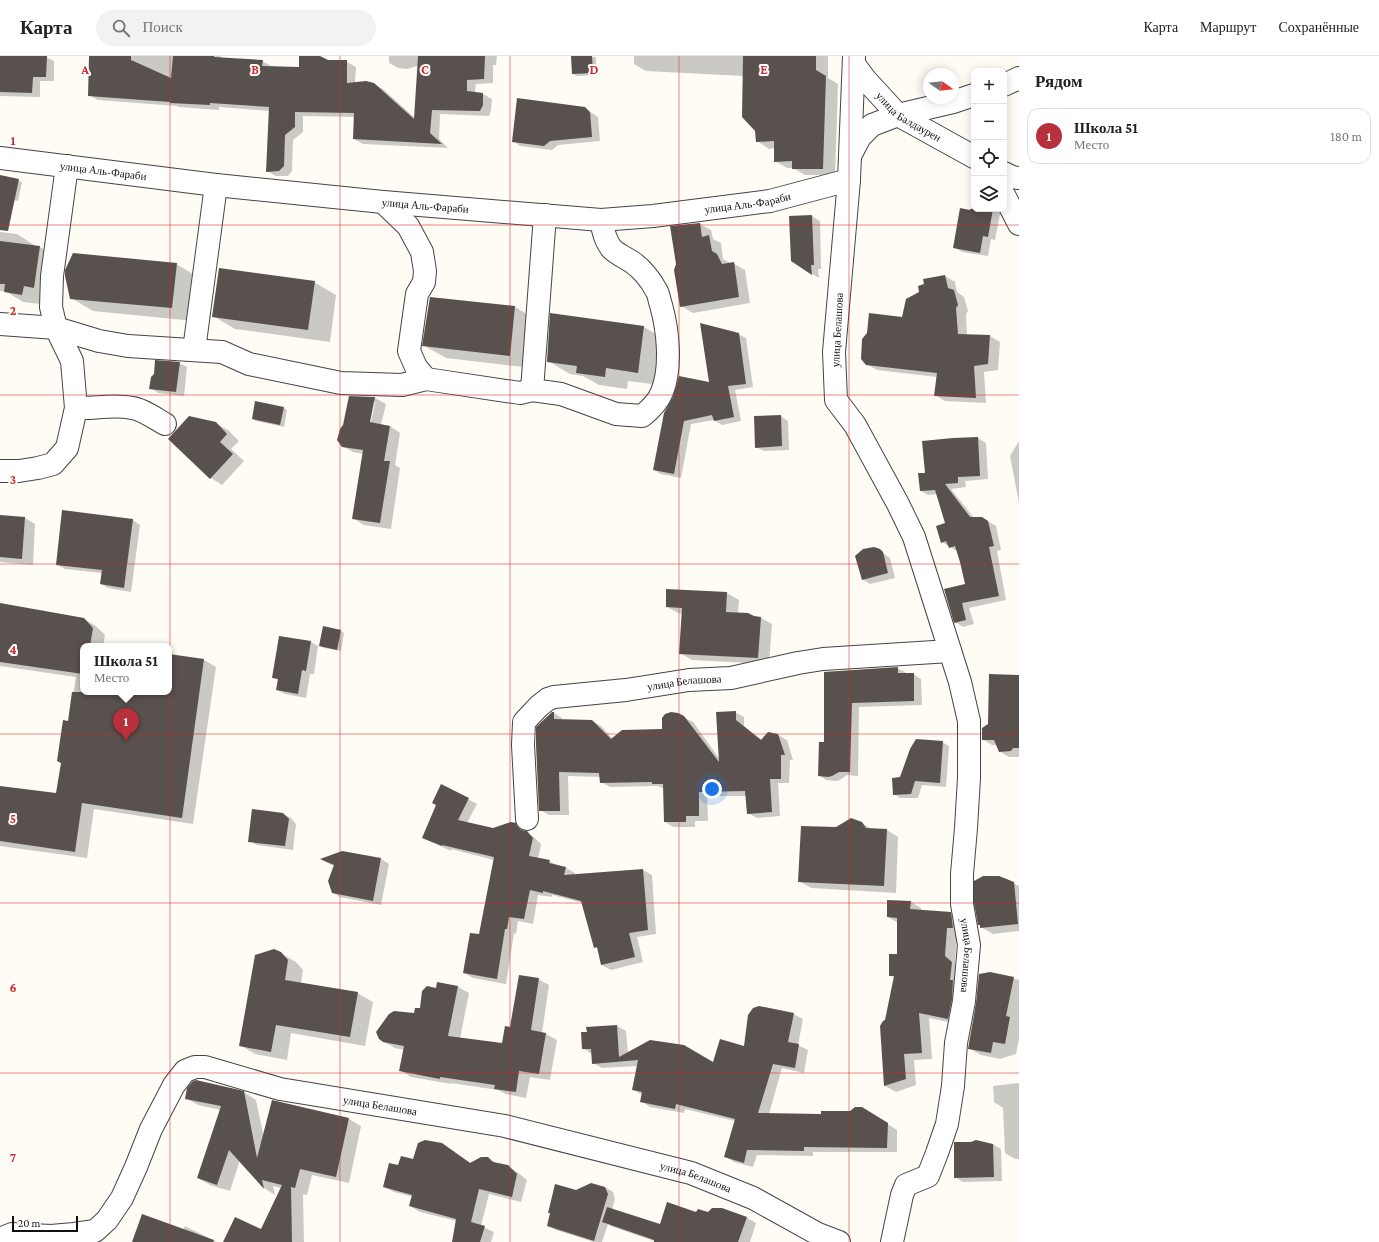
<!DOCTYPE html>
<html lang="ru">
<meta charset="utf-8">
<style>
:root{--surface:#fff;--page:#f2f2f2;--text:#202124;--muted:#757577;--line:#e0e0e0;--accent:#b9303d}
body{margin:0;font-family:"Crimson Pro",serif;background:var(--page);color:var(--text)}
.controls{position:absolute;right:12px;top:12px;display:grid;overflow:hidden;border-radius:8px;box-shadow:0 2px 10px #0003}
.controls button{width:36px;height:36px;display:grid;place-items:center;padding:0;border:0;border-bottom:1px solid var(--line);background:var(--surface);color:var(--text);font:20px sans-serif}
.compass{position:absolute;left:923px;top:12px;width:36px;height:36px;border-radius:50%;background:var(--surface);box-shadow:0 2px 10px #0003;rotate:104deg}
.scale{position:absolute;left:12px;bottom:10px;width:66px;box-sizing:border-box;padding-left:4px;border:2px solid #111;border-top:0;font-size:11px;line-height:14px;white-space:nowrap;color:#111;-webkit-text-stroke:3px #fff;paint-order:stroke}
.you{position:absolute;left:712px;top:733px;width:14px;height:14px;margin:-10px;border:3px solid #fff;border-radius:50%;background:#1a73e8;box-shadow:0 0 0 6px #1a73e833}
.badge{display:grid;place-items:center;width:26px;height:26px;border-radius:50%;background:var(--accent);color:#fff;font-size:13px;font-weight:700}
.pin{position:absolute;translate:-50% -33px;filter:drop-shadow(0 1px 2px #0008)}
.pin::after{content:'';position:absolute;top:21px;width:14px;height:12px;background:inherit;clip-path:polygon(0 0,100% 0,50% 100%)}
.popup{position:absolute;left:80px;top:587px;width:92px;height:52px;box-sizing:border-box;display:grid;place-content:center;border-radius:8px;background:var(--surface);filter:drop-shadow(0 1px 3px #0005);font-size:13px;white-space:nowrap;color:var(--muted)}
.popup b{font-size:15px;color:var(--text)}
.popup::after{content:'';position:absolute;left:50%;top:100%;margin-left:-8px;border:8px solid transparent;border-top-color:var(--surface)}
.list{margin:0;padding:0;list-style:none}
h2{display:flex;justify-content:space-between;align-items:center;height:52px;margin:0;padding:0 16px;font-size:17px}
h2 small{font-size:13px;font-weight:400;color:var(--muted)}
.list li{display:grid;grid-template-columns:26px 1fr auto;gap:12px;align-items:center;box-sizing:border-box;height:56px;margin:0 8px 8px;padding:0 8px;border:1px solid var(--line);border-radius:12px}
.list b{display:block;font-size:15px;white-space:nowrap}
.list p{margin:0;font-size:13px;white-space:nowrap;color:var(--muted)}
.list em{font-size:13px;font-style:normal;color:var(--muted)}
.icon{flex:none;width:22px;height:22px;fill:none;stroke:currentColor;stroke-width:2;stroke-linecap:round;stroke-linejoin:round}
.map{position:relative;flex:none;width:1019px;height:1186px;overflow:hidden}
header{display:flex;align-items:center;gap:24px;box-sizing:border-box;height:56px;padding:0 20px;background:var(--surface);border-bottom:1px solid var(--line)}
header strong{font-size:19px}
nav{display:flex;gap:22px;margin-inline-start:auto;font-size:14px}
.search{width:280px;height:36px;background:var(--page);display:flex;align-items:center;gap:10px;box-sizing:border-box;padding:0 14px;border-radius:22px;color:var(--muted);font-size:15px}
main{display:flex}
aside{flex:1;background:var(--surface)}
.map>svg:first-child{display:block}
.shadow{fill:#0003;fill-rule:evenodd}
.building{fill:#59514d}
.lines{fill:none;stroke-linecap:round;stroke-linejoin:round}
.minor-casing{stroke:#444;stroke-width:24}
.minor{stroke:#fff;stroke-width:22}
.grid{fill:none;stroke:#d62828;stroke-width:1;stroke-opacity:0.55}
.labels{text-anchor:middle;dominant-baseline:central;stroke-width:4;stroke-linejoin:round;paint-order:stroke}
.street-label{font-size:11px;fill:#111;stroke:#fff}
.grid-label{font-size:13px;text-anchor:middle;font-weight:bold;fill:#d62828;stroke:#fff;stroke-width:4;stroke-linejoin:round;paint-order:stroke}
</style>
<header>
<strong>Карта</strong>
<div class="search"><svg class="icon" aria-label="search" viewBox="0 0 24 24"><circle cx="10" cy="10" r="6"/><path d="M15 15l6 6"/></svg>Поиск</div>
<nav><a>Карта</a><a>Маршрут</a><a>Сохранённые</a></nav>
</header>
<main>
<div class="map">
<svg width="1019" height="1186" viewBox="0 0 1019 1186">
<rect width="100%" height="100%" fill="#fefcf5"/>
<g class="shadow">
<polygon points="0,0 46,1 54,5 54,25 40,25 40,41 0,40"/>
<polygon points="90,0 220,0 224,7 262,5 271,10 300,12 328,5 347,6 356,11 355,27 374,28 383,33 415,62 418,10 407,13 398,12 389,7 389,0 497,0 496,9 493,9 493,27 476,28 475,37 483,38 492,43 491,54 489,60 440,58 439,83 448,92 363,88 354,83 355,61 303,60 303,76 293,84 292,115 288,120 276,120 267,115 270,55 219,51 219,54 179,51 177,50 98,44 89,39"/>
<polygon points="572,0 596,1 596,19 577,20 573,18"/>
<polygon points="634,0 828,0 828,22 838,28 835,119 805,119 793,112 787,112 775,105 775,92 769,93 757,85 756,75 743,20 646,15 634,8"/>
<polygon points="584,52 598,61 600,85 558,89 552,94 520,90 513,85"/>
<polygon points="18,124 22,126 18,145 0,141 0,133"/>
<polygon points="973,142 974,153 1001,153 995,184 991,183 988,200 962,196 954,191 971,155"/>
<polygon points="812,160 820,165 821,213 818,213 819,222 792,205"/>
<polygon points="700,168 711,174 713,183 721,187 723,203 730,207 733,207 745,214 750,247 693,257 681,250"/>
<polygon points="0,176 17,178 34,189 34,190 40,191 58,201 41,240 40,248 23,246 5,235 0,235"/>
<polygon points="176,208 198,221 194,265 93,255 71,242"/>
<polygon points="945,220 955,226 957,236 964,241 968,255 966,258 967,279 990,280 1000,286 998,314 984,316 986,347 945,345 935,339 937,321 877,314 866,308 903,262"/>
<polygon points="314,226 336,239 330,286 235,273 213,260"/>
<polygon points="431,242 515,251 537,264 532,312 446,302 423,289"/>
<polygon points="551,258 644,271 666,284 660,329 628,325 627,333 599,329 583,320 570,318 548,305"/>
<polygon points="738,278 746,282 753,331 735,334 741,365 722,369 714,364 691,368 681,422 661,418 654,414 665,357 710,327"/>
<polygon points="179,307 187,311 184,340 158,337 151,332 155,319"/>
<path d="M350,341L375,342L386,348L381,369L390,370L400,377L395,409L400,412L391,473L364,469L353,462L364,398L353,396L342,390L344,370ZM373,346H375L370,371H368Z"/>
<polygon points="284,352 287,354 284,371 256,365 253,363"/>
<polygon points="781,360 788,365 789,394 764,395 756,391"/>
<polygon points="215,367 228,374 239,385 231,393 244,405 222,429 211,422 169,383"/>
<polygon points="978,382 986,387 988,423 965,425 966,431 951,433 974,462 982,462 996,470 1001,494 997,495 1006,544 969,552 974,568 963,571 955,566 966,529 961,506 957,495 942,486 946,467 937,438 928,439 921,435 926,417"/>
<polygon points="1019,385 1019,447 1010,400"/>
<polygon points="0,460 25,462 35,468 33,509 0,506"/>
<polygon points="133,464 140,469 131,536 108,532 101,528 102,517 65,513 58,509"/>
<polygon points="879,494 890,502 895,522 870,528 862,523"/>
<polygon points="667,534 727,537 739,544 738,558 761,562 772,568 769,608 692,604 680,597 683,558 678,557 667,551"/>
<polygon points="0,548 84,563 96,570 105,579 103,590 106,590 83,590 83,636 169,636 169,599 204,604 216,611 193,768 94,753 87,802 0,790 0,731 57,739 76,621 0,610"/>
<polygon points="341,575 344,577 341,595 324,592 320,590"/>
<polygon points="311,586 318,590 314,618 310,618 306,642 285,638 277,634 278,624 273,621"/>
<polygon points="897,612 905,616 905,618 913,618 921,623 922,649 859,651 858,720 847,719 840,724 836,725 826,724 819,719 825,687 825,616"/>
<polygon points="1019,620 1019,701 1009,701 999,695 997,689 992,689 982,683 989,668"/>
<polygon points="735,656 744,661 744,670 762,684 778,679 787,684 793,704 790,704 789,727 778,727 780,760 757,762 748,757 747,740 707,740 708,765 695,765 695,771 673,771 665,766 665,733 658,730 610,731 601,726 601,721 568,720 569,759 549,759 540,754 554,657 562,662 562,664 592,665 601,670 613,683 663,674 683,661 693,666 719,702"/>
<polygon points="942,686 949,690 946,731 922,729 918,742 900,742 894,738 901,722"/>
<polygon points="441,729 477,748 467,767 493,773 515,768 535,782 541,788 538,803 549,805 557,809 566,812 575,817 574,819 643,814 652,819 656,878 637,881 643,906 611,914 602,909 598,893 595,891 583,847 552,839 552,841 538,839 533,868 518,865 516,878 514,877 506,928 473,922 464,917 480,880 494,804 451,793 451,795 423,782 437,749"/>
<polygon points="283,758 291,762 296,768 293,794 257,789 249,785"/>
<polygon points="862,767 873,774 887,774 898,781 896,837 811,832 799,825 836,772"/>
<polygon points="342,796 381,803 389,808 381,849 340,841 332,836 334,810 322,804"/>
<polygon points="1013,827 1019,830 1019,875 993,878 981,871"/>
<polygon points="911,846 921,852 921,855 950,857 961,863 957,878 955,907 962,912 958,968 929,962 932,1003 914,1004 916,1029 896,1036 885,1030 881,970 886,964 895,922 890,919 898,899 898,867 888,861"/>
<polygon points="280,897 296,906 303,914 301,928 357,937 373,946 365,990 291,977 287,1004 255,998 240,989"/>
<polygon points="990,917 1019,924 1019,982 1016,998 1000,1003 981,999 969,992"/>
<polygon points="538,923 549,929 542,977 546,978 557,984 550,1024 530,1021 526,1042 506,1038 498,1034 451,1027 451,1028 411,1021 400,1014 404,994 395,992 384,986 421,953 437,933 458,931 469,937 460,983 503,988"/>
<polygon points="793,958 803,963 798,989 808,994 804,1017 782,1012 769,1058 822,1059 872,1058 897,1074 897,1096 813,1096 813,1100 757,1099 753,1111 734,1106 725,1100 735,1065 685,1053 684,1057 650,1051 641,1045 642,1039 633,1033 638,1010 602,1012 593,1007 592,998 584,993 582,977 617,970 626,975 628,998 714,1008 745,992"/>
<polygon points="1019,1027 1019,1103 1015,1103 1005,1097 1003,1052 994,1046 993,1030"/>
<polygon points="244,1036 256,1044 264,1082 273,1045 349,1063 361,1070 349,1127 312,1119 307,1139 303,1138 304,1186 225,1186 261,1174 281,1132 273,1130 275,1139 264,1132 240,1104 230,1135 210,1129 198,1122 221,1054 198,1049 186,1042"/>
<polygon points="442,1088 471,1107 488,1102 498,1108 507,1110 517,1116 527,1124 521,1146 489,1138 481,1170 494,1176 491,1186 453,1186 457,1165 420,1156 410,1150 413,1141 394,1136 384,1131 399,1110 414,1105"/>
<polygon points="993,1088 1001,1093 1002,1125 963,1126 955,1121"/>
<polygon points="605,1131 613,1136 615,1143 612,1153 660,1169 697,1157 709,1158 722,1153 747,1162 756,1167 750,1186 657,1186 613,1171 608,1168 602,1186 594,1186 556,1174 548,1169 576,1135"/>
<polygon points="185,1170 217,1186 133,1186 183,1174"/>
</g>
<g class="building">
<polygon points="0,0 47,0 46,21 33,21 32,37 0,36"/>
<polygon points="89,0 131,0 131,4 171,22 173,0 214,0 214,1 263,4 262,10 299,11 299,0 320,0 328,4 347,4 347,27 366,25 374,27 414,63 418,0 485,0 484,23 467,24 467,35 483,37 483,49 480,55 432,54 430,77 442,88 353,83 354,57 295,56 295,71 285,79 284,110 279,115 266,116 269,51 210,47 210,49 170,47 170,46 88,40"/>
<polygon points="571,0 592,0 593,17 572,18"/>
<polygon points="743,0 816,0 816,14 826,20 823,113 792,113 792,105 774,106 774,85 756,86 755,75 742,61"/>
<polygon points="517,42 585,51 590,56 592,81 550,85 544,90 512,86"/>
<polygon points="0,119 19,123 8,175 0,174"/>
<polygon points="960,152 970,154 970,153 993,153 988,181 983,180 980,197 953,192"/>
<polygon points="812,159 814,209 811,209 812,219 791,205 789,160"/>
<polygon points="700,167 702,181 709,179 712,195 717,198 722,208 734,206 739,241 680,251 674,214 676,208 670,170"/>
<polygon points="0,185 40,190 34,232 24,230 22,239 4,236 5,228 0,228"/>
<polygon points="73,197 177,207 172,252 70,243 65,220 65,214"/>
<polygon points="219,212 315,225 308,274 212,261"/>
<polygon points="945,219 948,232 954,234 958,249 956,252 958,278 990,279 988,308 974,310 976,342 934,340 937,317 866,309 861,303 862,283 867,277 869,257 902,261 906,243 919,236 918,230 924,228 923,223"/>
<polygon points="430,241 515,250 510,300 422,290"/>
<polygon points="550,257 644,270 638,317 606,312 605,321 576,317 577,310 547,306"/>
<polygon points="700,267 739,277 746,328 728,330 734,361 714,365 712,359 684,365 674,418 653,414 664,357 673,341 679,320 709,326"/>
<polygon points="155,304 180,306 176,336 149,333 151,321 154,318"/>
<polygon points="349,340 375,341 370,366 390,370 384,405 390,405 380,467 352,463 363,394 342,391 337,384 340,373 343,369"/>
<polygon points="255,345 284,351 280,369 252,363"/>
<polygon points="781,359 782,390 755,392 754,360"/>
<polygon points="189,360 216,366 227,378 220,386 233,398 210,423 168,383"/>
<polygon points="978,381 980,420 958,421 958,427 945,428 970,461 982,461 988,465 994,490 989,491 999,540 962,547 966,564 954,567 944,533 965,528 960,506 955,490 949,492 946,485 941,487 936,470 945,467 935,434 920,435 918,417 925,417 922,385 953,382"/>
<polygon points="62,454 133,463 124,532 100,528 102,514 56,509"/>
<polygon points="0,459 25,461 22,503 0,501"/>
<polygon points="874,491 880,493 883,496 888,517 862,524 855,500 863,493"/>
<polygon points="666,533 727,536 726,556 748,557 754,560 761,561 758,602 679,598 682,552 666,551"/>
<polygon points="0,547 84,562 93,572 90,590 83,590 83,618 0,606"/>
<polygon points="323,570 341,574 337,594 319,590"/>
<polygon points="279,580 311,585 306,615 302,614 298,638 276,634 278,623 272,622"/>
<polygon points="169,598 204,603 182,762 82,747 75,796 0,785 0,730 56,737 61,707 57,705 63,664 68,665 72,636 169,636"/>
<polygon points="898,611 898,617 914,617 914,645 852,647 850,716 839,716 832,720 828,721 818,720 819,686 824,686 824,616"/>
<polygon points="989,618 1019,619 1019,692 1013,692 1011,695 999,696 994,684 982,684 982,672 988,668"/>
<polygon points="736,655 736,664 761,684 768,676 778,678 785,699 781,699 781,723 770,723 772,756 747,758 745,735 699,736 699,760 686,760 686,766 664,766 663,728 652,728 652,726 600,727 599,717 559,716 560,755 539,755 536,689 536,671 552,656 554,656 554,663 592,664 611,683 622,674 662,673 662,662 665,658 671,656 678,657 684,660 719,706 716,656"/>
<polygon points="916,683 943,685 940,727 915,725 911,738 893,739 892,722 900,721 910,693"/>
<polygon points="441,728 469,742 458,764 493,772 511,766 516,767 517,770 521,774 527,775 533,782 529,800 550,804 549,807 566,811 564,819 643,813 648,874 629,877 635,901 601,909 597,891 594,892 581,845 543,835 543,837 530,834 524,863 509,861 507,873 505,873 497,923 463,917 470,877 479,878 494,801 442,789 442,790 422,782 436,749 432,747"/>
<polygon points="252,753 283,757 289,763 285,790 248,786"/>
<polygon points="851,762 862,766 866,772 887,773 884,830 798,826 801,770 836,771"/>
<polygon points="342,795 381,802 373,845 332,837 328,825 334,809 320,803"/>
<polygon points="983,820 999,820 1014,826 1018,868 980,872 980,869 978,869 974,847 974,825"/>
<polygon points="887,844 911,845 910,853 951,856 953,872 947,872 945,900 952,906 950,924 953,924 952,943 948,963 919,957 922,997 904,998 906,1023 884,1030 880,970 883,965 885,964 894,920 889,920 889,898 897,898 897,862 887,861"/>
<polygon points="274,893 281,896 288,904 285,924 358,936 350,981 276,969 271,996 239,990 255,899"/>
<polygon points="990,916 1014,921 1006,960 1010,961 1005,988 993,986 991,997 968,993 976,947 979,918"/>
<polygon points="519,919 539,922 531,974 546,977 539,1018 519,1015 516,1036 494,1033 495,1029 440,1021 440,1023 399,1015 404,990 383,986 379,983 376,976 389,958 394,955 414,957 415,952 420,952 422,935 427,930 436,932 437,926 458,930 448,980 502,987 505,970 510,971"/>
<polygon points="759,950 794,957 788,986 799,988 795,1012 773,1008 758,1057 821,1058 821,1055 850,1055 855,1051 862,1051 888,1067 887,1092 804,1091 804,1095 747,1094 744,1107 724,1101 735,1063 676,1048 675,1053 640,1046 642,1036 632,1034 638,1004 592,1008 591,993 582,993 581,976 587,976 586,971 617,969 619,1001 650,984 684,989 713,1006 720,983 744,990 748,959 753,952"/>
<polygon points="196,1024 244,1035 257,1102 272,1044 349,1062 336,1121 300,1113 295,1132 291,1131 292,1186 223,1186 235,1161 261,1173 282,1129 262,1124 264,1133 229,1094 217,1129 197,1122 221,1050 185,1043 187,1032 193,1025"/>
<polygon points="425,1084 442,1087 470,1107 481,1101 488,1101 493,1106 508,1109 517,1118 512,1141 479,1133 471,1166 485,1170 480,1186 452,1186 456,1163 409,1150 412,1139 383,1131 389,1107 398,1109 401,1100 413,1103 418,1087"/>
<polygon points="976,1084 993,1088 994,1121 954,1122 954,1086 971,1086"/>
<polygon points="591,1127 605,1131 608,1138 594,1185 547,1170 550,1157 548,1157 555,1128 576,1134"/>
<polygon points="667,1146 696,1156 698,1153 708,1156 712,1152 722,1152 747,1161 738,1186 654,1186 654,1184 602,1166 607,1151 660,1168"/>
<polygon points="142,1158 214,1184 213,1186 132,1186"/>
</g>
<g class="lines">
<defs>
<g id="minor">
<path id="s1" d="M854,0L849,124L834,296L836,344L855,369L898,448L914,481L960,626L969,665V722L966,772L962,818V848L969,889L964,945L956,987L953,1030L947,1068L937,1097L928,1120L906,1129L902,1139L892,1186"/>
<path id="s2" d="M854,8L865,23L898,59L974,101"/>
<polyline points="1004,29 1019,22"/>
<polyline points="850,100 860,81 872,69 898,59 953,46 974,39"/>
<path id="s3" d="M0,102L216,129L383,146L601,164L653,160L770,145L849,124"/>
<polyline points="1004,117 1012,121 1019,122"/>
<polyline points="1004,139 1019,168"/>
<polyline points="383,146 408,170 422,196 425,215 424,226 417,238 409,295 416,311 426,323"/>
<path d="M0,268L56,272L99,285L128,290L222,296L249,308L341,327L402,329L426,323L520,337L532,334L561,338L616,358L642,360C651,353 658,346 662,336C672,311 668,274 661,249C659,244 659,238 656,234C651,224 641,212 632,206C626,202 617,198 612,193C605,185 603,174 601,164"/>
<polyline points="194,294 216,129"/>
<polyline points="532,334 545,159"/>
<path d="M76,352C95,353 113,348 132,352C142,353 156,363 165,368"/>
<polyline points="0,415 19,415 38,412 53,408 67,392 76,352 72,305 56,272 51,251 52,220 67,110"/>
<path id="s4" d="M527,763L523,689L524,666L539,650L548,643L554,641L626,634L689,624L731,622L798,607L823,603L950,595"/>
<path id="s5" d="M0,1183L12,1178L51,1180L74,1178L95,1175L107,1164L122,1142L136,1111L151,1073L174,1029L185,1015L195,1011H205L280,1033L505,1070L691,1117L753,1142L818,1178L839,1186"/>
</g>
</defs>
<use href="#minor" class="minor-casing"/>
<use href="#minor" class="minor"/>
</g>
<path class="grid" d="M170,0V1186M340,0V1186M510,0V1186M679,0V1186M849,0V1186M0,169H1019M0,339H1019M0,508H1019M0,678H1019M0,847H1019M0,1017H1019"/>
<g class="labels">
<g class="street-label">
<text stroke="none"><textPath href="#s2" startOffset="77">улица Балдаурен</textPath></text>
<text stroke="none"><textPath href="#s3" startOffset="104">улица Аль-Фараби</textPath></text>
<text stroke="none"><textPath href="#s3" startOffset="752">улица Аль-Фараби</textPath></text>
<text stroke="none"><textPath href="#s3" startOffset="428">улица Аль-Фараби</textPath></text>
<text transform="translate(837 274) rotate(-87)">улица Белашова</text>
<text stroke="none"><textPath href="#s4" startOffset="268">улица Белашова</textPath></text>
<text stroke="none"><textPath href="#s1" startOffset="930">улица Белашова</textPath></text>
<text stroke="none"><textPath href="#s5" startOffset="482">улица Белашова</textPath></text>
<text stroke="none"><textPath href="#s5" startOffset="806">улица Белашова</textPath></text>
</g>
</g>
<g class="grid-label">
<text x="85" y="18">A</text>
<text x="255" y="18">B</text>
<text x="425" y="18">C</text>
<text x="594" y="18">D</text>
<text x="764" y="18">E</text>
<text x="13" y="89">1</text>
<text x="13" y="259">2</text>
<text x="13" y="428">3</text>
<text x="13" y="598">4</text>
<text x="13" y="767">5</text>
<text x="13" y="936">6</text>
<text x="13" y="1106">7</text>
</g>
</svg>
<div class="controls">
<button>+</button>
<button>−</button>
<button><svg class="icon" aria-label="locate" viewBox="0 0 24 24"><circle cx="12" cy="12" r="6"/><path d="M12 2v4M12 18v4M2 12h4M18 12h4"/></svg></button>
<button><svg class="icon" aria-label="layers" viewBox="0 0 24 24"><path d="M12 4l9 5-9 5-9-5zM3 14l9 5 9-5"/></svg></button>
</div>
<svg class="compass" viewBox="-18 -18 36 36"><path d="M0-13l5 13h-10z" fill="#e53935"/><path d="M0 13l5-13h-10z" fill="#757577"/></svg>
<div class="scale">20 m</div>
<div class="you"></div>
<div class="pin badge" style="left:126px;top:685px">1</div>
<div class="popup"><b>Школа 51</b>Место</div>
</div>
<aside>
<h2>Рядом<small></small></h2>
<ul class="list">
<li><span class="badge">1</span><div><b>Школа 51</b><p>Место</p></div><em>180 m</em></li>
</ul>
</aside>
</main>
